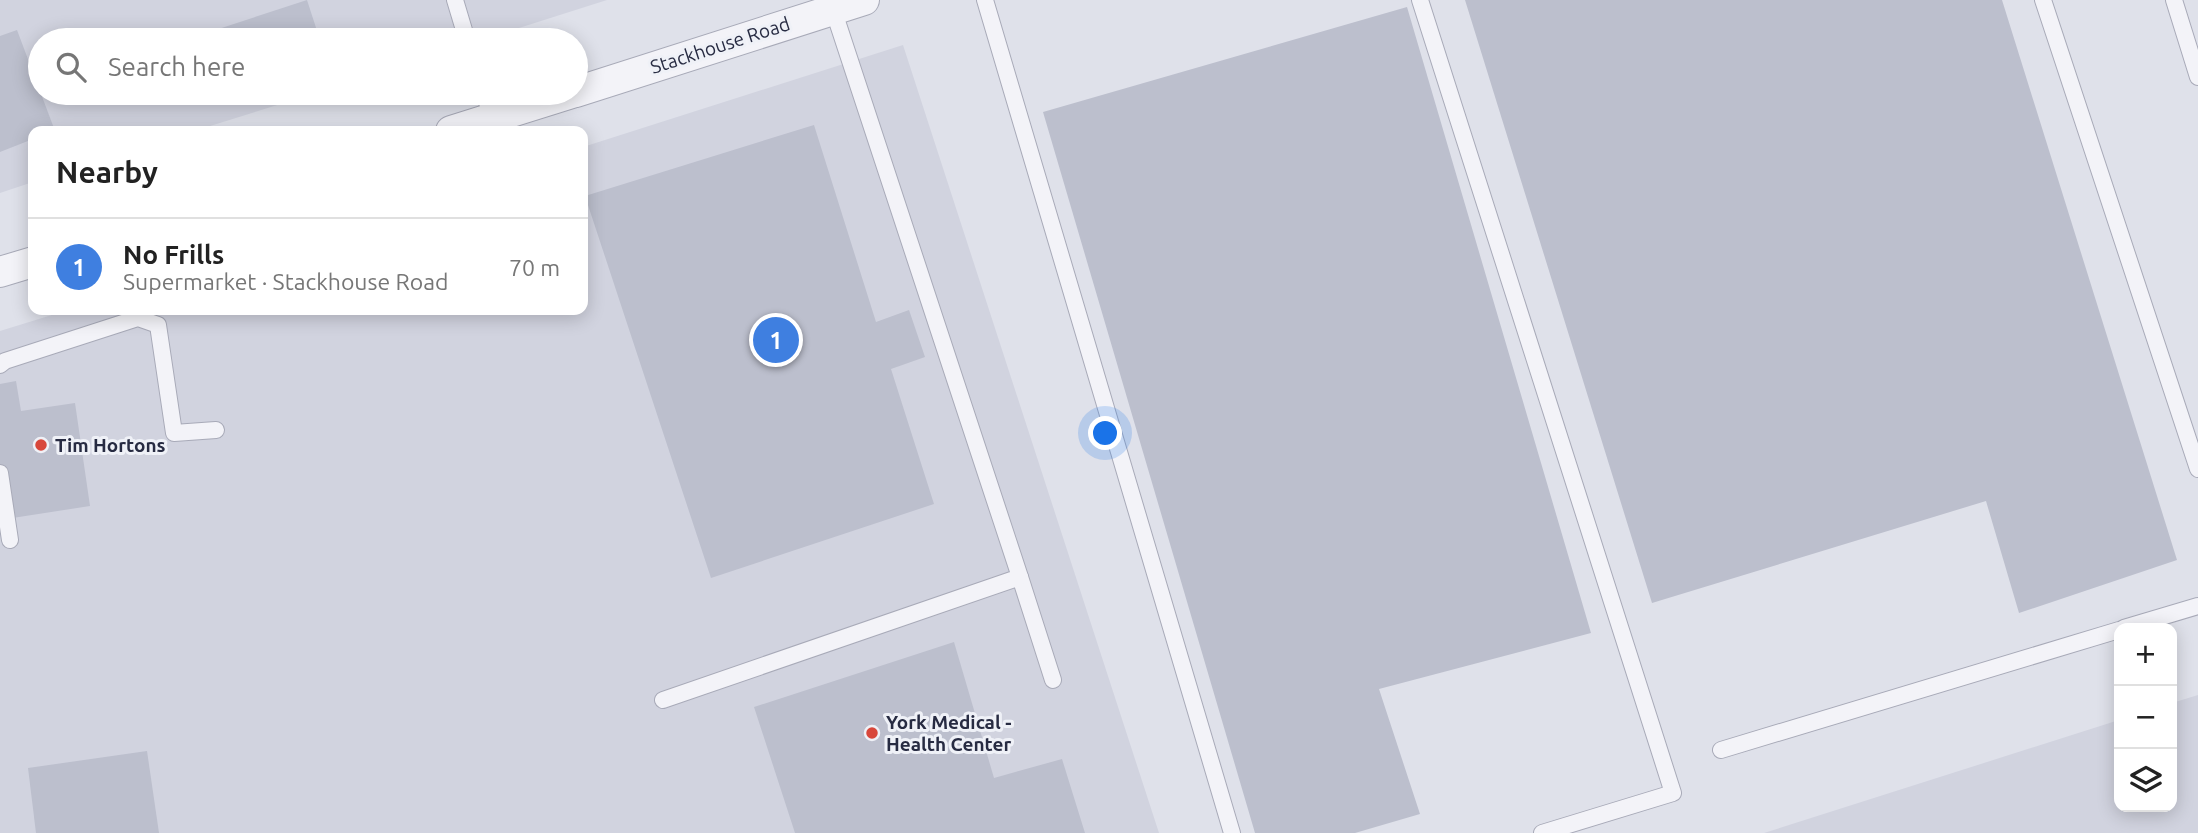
<!DOCTYPE html>
<meta charset="utf-8">
<style>
:root{--surface:#fff;--page:#f6f6f6;--text:#222;--muted:#767676;--line:#e0e0e0;--accent:#d8473b}
body{margin:0;font-family:Ubuntu,sans-serif;background:var(--page);color:var(--text)}
.controls{position:absolute;right:21px;bottom:21px;display:grid;overflow:hidden;border-radius:14px;box-shadow:0 4px 18px #0003}
.controls button{width:63px;height:63px;display:grid;place-items:center;padding:0;border:0;border-bottom:2px solid var(--line);background:var(--surface);color:var(--text);font:35px sans-serif}
.you{position:absolute;left:1106px;top:434px;width:24px;height:24px;margin:-18px;border:5px solid #fff;border-radius:50%;background:#1a73e8;box-shadow:0 0 0 10px #1a73e833}
.badge{display:grid;place-items:center;width:46px;height:46px;border-radius:50%;background:var(--accent);color:#fff;font-size:23px;font-weight:700}
.pin{position:absolute;translate:-50% -50%;border:4px solid #fff;box-shadow:0 2px 7px #0006}
.list{margin:0;padding:0;list-style:none}
h2{display:flex;justify-content:space-between;align-items:center;height:91px;margin:0;padding:0 28px;font-size:30px}
h2 small{font-size:23px;font-weight:400;color:var(--muted)}
.list li{display:grid;grid-template-columns:46px 1fr auto;gap:21px;align-items:center;box-sizing:border-box;height:98px;padding:0 28px;border-top:2px solid var(--line)}
.list b{display:block;font-size:26px;white-space:nowrap}
.list p{margin:0;font-size:23px;white-space:nowrap;color:var(--muted)}
.list em{font-size:23px;font-style:normal;color:var(--muted)}
.icon{flex:none;width:38px;height:38px;fill:none;stroke:currentColor;stroke-width:2;stroke-linecap:round;stroke-linejoin:round}
.map{position:relative;flex:none;width:2198px;height:833px;overflow:hidden}
.search{position:absolute;background:var(--surface);box-shadow:0 4px 18px #0003;left:28px;top:28px;width:560px;height:77px;display:flex;align-items:center;gap:18px;box-sizing:border-box;padding:0 24px;border-radius:38px;color:var(--muted);font-size:26px}
.panel{position:absolute;background:var(--surface);box-shadow:0 4px 18px #0003;left:28px;top:126px;width:560px;height:189px;border-radius:14px}
.map>svg:first-child{display:block}
.built{fill:#d1d3df}
.building{fill:#bcbfcd}
.lines{fill:none;stroke-linecap:round;stroke-linejoin:round}
.service-casing{stroke:#a8aab8;stroke-width:18}
.minor-casing{stroke:#a8aab8;stroke-width:32}
.service{stroke:#f3f3f8;stroke-width:16}
.minor{stroke:#f3f3f8;stroke-width:30}
.poi-dot{fill:#d8473b;stroke:#eff1f7;stroke-width:2.5}
.labels{text-anchor:middle;dominant-baseline:central;stroke-width:6;stroke-linejoin:round;paint-order:stroke}
.street-label{font-size:19px;fill:#272b42;stroke:#eff1f7}
.poi-label{font-size:19px;font-weight:bold;fill:#272b42;stroke:#eff1f7;text-anchor:start}
</style>
<div class="map">
<svg width="2198" height="833" viewBox="0 0 2198 833">
<rect width="100%" height="100%" fill="#dfe1ea"/>
<g class="built">
<polygon points="0,0 607,0 481,40 40,40 40,93 316,93 194,131 33,131 33,182 0,193"/>
<polygon points="903,45 1159,833 0,833 0,331 68,310 583,310 583,147"/>
<polygon points="2198,695 2198,833 1764,833 2119,720 2119,807 2172,807 2172,703"/>
</g>
<g class="building">
<polygon points="307,0 320,40 192,40 191,38"/>
<polygon points="1465,0 2002,0 2177,560 2019,613 1986,501 1652,603"/>
<polygon points="1407,7 1591,633 1379,689 1420,814 1355,833 1255,833 1043,112"/>
<polygon points="17,30 55,131 33,131 33,139 0,152 0,36"/>
<polygon points="814,125 876,322 909,310 925,357 891,369 934,504 711,578 585,196"/>
<polygon points="16,381 21,411 75,403 90,506 6,519 0,478 0,384"/>
<polygon points="954,642 994,778 1062,759 1085,833 795,833 754,707"/>
<polygon points="147,751 159,833 36,833 28,768"/>
</g>
<g class="lines">
<defs>
<g id="service">
<polyline points="455,0 467,40"/>
<polyline points="985,0 1232,833"/>
<polyline points="1420,0 1673,793 1542,833"/>
<polyline points="2043,0 2198,469"/>
<polyline points="2174,0 2198,77"/>
<polyline points="484,93 492,118"/>
<polyline points="0,365 5,361 138,318 158,325 174,433 216,430"/>
<polyline points="0,473 10,540"/>
<polyline points="1020,577 1053,680"/>
<polyline points="2124,628 2198,606"/>
<polyline points="663,700 1020,577 833,9"/>
<polyline points="1721,750 2119,630"/>
</g>
<g id="minor">
<polyline points="576,92 864,0"/>
<polyline points="451,131 572,93"/>
<polyline points="0,272 33,262"/>
</g>
</defs>
<use href="#service" class="service-casing"/>
<use href="#minor" class="minor-casing"/>
<use href="#service" class="service"/>
<use href="#minor" class="minor"/>
</g>
<g class="poi-dot">
<circle cx="41" cy="445" r="7"/>
<circle cx="872" cy="733" r="7"/>
</g>
<g class="labels">
<g class="street-label">
<text transform="translate(720 45) rotate(-18)">Stackhouse Road</text>
</g>
<g class="poi-label">
<text x="55" y="445">Tim Hortons</text>
<text x="886" y="722">York Medical -<tspan x="886" dy="22">Health Center</tspan></text>
</g>
</g>
</svg>
<div class="controls">
<button>+</button>
<button>−</button>
<button><svg class="icon" aria-label="layers" viewBox="0 0 24 24"><path d="M12 4l9 5-9 5-9-5zM3 14l9 5 9-5"/></svg></button>
</div>
<div class="you"></div>
<div class="pin badge" style="left:776px;top:340px;background:#3f7fe0">1</div>
<div class="search"><svg class="icon" aria-label="search" viewBox="0 0 24 24"><circle cx="10" cy="10" r="6"/><path d="M15 15l6 6"/></svg>Search here</div>
<section class="panel">
<h2>Nearby<small></small></h2>
<ul class="list">
<li><span class="badge" style="background:#3f7fe0">1</span><div><b>No Frills</b><p>Supermarket · Stackhouse Road</p></div><em>70 m</em></li>
</ul>
</section>
</div>
